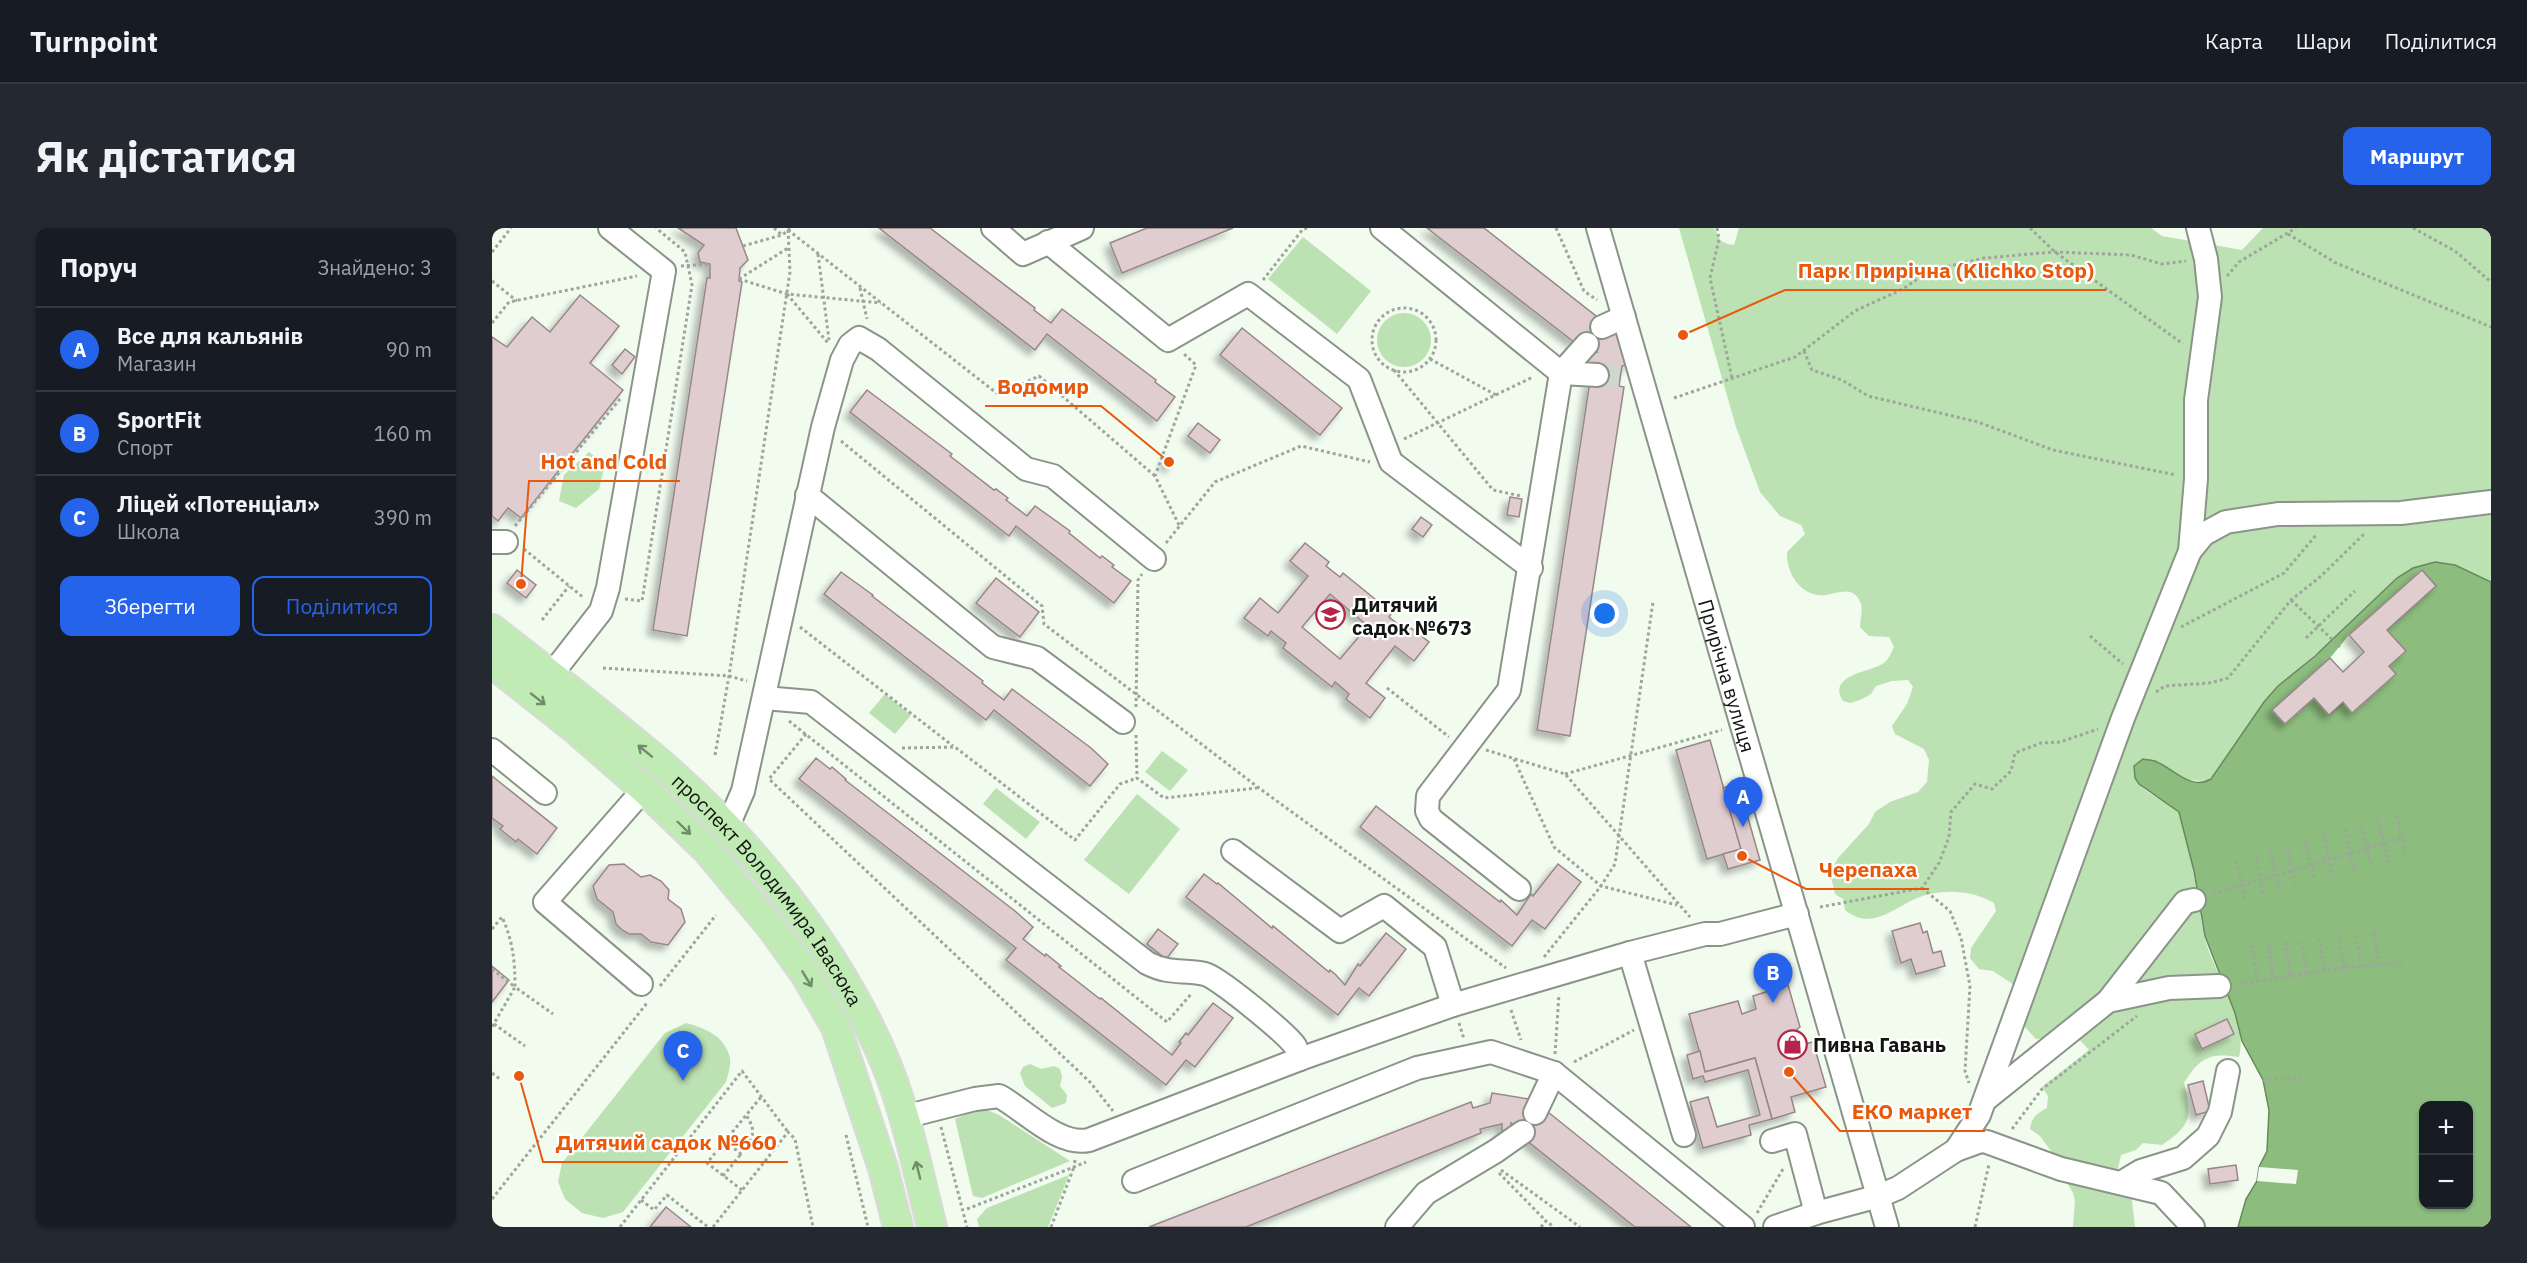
<!DOCTYPE html>
<html lang="uk">
<meta charset="utf-8">
<style>
:root{--surface:#171b24;--page:#242831;--text:#f1f3f6;--muted:#9ea1a6;--line:#363941;--accent:#2563eb}
body{margin:0;font-family:"IBM Plex Sans",sans-serif;background:var(--page);color:var(--text)}
.controls{position:absolute;right:18px;bottom:18px;display:grid;overflow:hidden;border-radius:12px;box-shadow:0 2px 4px #0004}
.controls button{width:54px;height:54px;display:grid;place-items:center;padding:0;border:0;border-bottom:2px solid var(--line);background:var(--surface);color:var(--text);font:30px sans-serif}
.you{position:absolute;left:1113px;top:386px;width:21px;height:21px;margin:-15px;border:4px solid #fff;border-radius:50%;background:#1a73e8;box-shadow:0 0 0 9px #1a73e833}
.badge{display:grid;place-items:center;width:39px;height:39px;border-radius:50%;background:var(--accent);color:#fff;font-size:20px;font-weight:700}
.pin{position:absolute;translate:-50% -50px;filter:drop-shadow(0 2px 3px #0008)}
.pin::after{content:'';position:absolute;top:32px;width:21px;height:18px;background:inherit;clip-path:polygon(0 0,100% 0,50% 100%)}
.list{margin:0;padding:0;list-style:none}
h2{display:flex;justify-content:space-between;align-items:center;height:78px;margin:0;padding:0 24px;font-size:26px}
h2 small{font-size:20px;font-weight:400;color:var(--muted)}
.list li{display:grid;grid-template-columns:39px 1fr auto;gap:18px;align-items:center;box-sizing:border-box;height:84px;padding:0 24px;border-top:2px solid var(--line)}
.list b{display:block;font-size:22px;white-space:nowrap}
.list p{margin:0;font-size:20px;white-space:nowrap;color:var(--muted)}
.list em{font-size:20px;font-style:normal;color:var(--muted)}
.actions{display:flex;gap:12px;padding:18px 24px}
.actions a{flex:1;padding:14px 0;border:2px solid var(--accent);border-radius:12px;text-align:center;font-size:21px;color:var(--accent)}
.actions .main{background:var(--accent);color:#fff}
.map{position:relative;flex:none;width:1999px;height:999px;overflow:hidden;border-radius:12px}
header{display:flex;align-items:center;gap:36px;box-sizing:border-box;height:84px;padding:0 30px;background:var(--surface);border-bottom:2px solid var(--line)}
header strong{font-size:28px}
nav{display:flex;gap:33px;margin-inline-start:auto;font-size:21px}
.intro{display:flex;align-items:center;justify-content:space-between;box-sizing:border-box;height:144px;padding:0 36px}
h1{margin:0;font-size:42px}
.button{padding:15px 27px;border-radius:12px;background:var(--accent);color:#fff;font-size:21px;font-weight:700}
main{display:flex;gap:36px;padding:0 36px}
aside{flex:1;background:var(--surface);border-radius:12px;box-shadow:0 2px 4px #0004}
.map>svg:first-child{display:block}
.green{fill:#bce1b2}
.water{fill:#8cbc7e;stroke:#678a5d;stroke-width:1.5;fill-rule:evenodd}
.pier{fill:#f1fbee}
.building{fill:#e0cdcf;stroke:#988788;stroke-width:1.5;fill-rule:evenodd;filter:url(#shadow)}
.lines{fill:none;stroke-linecap:round;stroke-linejoin:round}
.minor-tunnel{stroke:#d0d8cd;stroke-width:22;stroke-dasharray:22 11;stroke-linecap:butt}
.minor-casing{stroke:#8a9488;stroke-width:26}
.major-casing{stroke:#d9dad9;stroke-width:32}
.path{stroke:#9ea69c;stroke-width:3;stroke-dasharray:3 3;stroke-linecap:butt}
.minor{stroke:#fff;stroke-width:22}
.major{stroke:#c1ebb5;stroke-width:28}
.oneway{stroke:#728b6b}
.labels{text-anchor:middle;dominant-baseline:central;stroke-width:4.5;stroke-linejoin:round;paint-order:stroke}
.poi-label{font-size:20px;font-weight:bold;fill:#121511;stroke:#fff;text-anchor:start}
.street-label{font-size:20px;fill:#121511;stroke:#fff}
.leader{fill:none;stroke:#e8590c;stroke-width:2}
.callout-dot{fill:#e8590c;stroke:#fff;stroke-width:2}
.callout-label{font-size:21px;text-anchor:middle;font-weight:bold;fill:#e8590c;stroke:#fff;stroke-width:4.5;stroke-linejoin:round;paint-order:stroke}
</style>
<header>
<strong>Turnpoint</strong>
<nav><a>Карта</a><a>Шари</a><a>Поділитися</a></nav>
</header>
<div class="intro"><h1>Як дістатися</h1><a class="button">Маршрут</a></div>
<main>
<aside>
<h2>Поруч<small>Знайдено: 3</small></h2>
<ul class="list">
<li><span class="badge">A</span><div><b>Все для кальянів</b><p>Магазин</p></div><em>90 m</em></li>
<li><span class="badge">B</span><div><b>SportFit</b><p>Спорт</p></div><em>160 m</em></li>
<li><span class="badge">C</span><div><b>Ліцей «Потенціал»</b><p>Школа</p></div><em>390 m</em></li>
</ul>
<div class="actions"><a class="main">Зберегти</a><a>Поділитися</a></div>
</aside>
<div class="map">
<svg width="1999" height="999" viewBox="0 0 1999 999">
<defs>
<filter id="shadow"><feDropShadow dx="-5.5" dy="5.5" stdDeviation="3" flood-color="#0004"/></filter>
</defs>
<rect width="100%" height="100%" fill="#f1fbee"/>
<g class="green">
<path d="M1187,0H1222C1228,11 1227,15 1242,17L1247,0H1659L1670,8L1750,22L1771,0H1999V354L1963,337L1854,400L1786,458L1772,474L1724,545L1715,553L1696,552L1665,533L1642,538C1639,564 1672,569 1687,584C1700,624 1704,666 1712,707C1721,748 1757,785 1747,829C1718,824 1707,830 1692,855C1700,888 1700,897 1670,917L1651,915L1644,922L1629,927L1626,940L1616,953L1639,965L1643,999H1581L1583,973L1581,965L1575,955L1572,941L1548,908L1538,901C1539,890 1545,885 1555,880L1556,868L1550,859L1597,822L1585,809L1544,811L1531,797L1525,759L1501,743L1487,741L1478,730L1479,720L1504,683L1502,675C1481,662 1449,660 1425,670C1400,681 1379,703 1353,682L1351,671L1343,666L1338,645L1346,630L1377,596L1383,584L1398,574L1426,564L1435,554L1437,532L1432,521L1403,506L1400,498L1415,476L1421,459L1416,452L1400,453L1384,458L1379,466L1370,471L1359,475L1351,473C1334,447 1379,444 1392,435C1397,431 1399,425 1402,419L1397,409L1377,408L1368,399C1368,392 1371,382 1369,376C1362,357 1347,365 1334,367C1309,370 1294,345 1295,324L1313,306L1309,297L1288,288L1268,264L1244,199Z"/>
<polygon points="811,9 879,63 845,106 776,51"/>
<circle cx="912" cy="112" r="27"/>
<polygon points="97,224 113,237 107,261 84,280 67,273 72,247"/>
<polygon points="393,466 419,487 403,506 377,485"/>
<polygon points="670,523 696,542 678,563 653,544"/>
<polygon points="504,560 548,594 534,611 491,576"/>
<polygon points="645,566 688,601 637,666 592,632"/>
<path d="M194,795C213,800 233,808 238,830C239,837 236,847 234,854L131,984L111,990L90,985L73,971L66,954L70,935L173,805Z"/>
<polygon points="538,836 549,841 562,838 568,841 570,849 568,858 575,867 574,875 560,880 533,858 528,845 531,839"/>
<polygon points="495,882 507,887 578,933 490,970 481,968 463,891 481,883"/>
<polygon points="577,947 556,999 487,999 485,991 495,980"/>
</g>
<path class="water" d="M1943,334L1963,337L1999,354V999H1746L1754,971L1765,953L1767,939L1775,923L1777,882L1771,852L1750,813L1743,785L1713,708L1702,643L1687,584L1647,556L1643,550L1642,538L1651,531C1655,532 1661,532 1665,534C1682,541 1699,563 1719,551L1772,474L1786,458L1823,428L1905,350L1921,340ZM1930,343L1944,358L1895,402L1897,438L1837,487L1822,470ZM1932,878H1976V976H1932Z"/>
<g class="pier">
<polygon points="1930,342 1944,358 1895,402 1914,423 1897,438 1904,446 1860,485 1851,474 1837,487 1822,470 1793,496 1780,482 1838,430 1857,407"/>
<polygon points="1767,939 1806,942 1804,956 1765,953"/>
</g>
<g class="building">
<polygon points="186,0 244,0 256,32 248,40 247,53 250,54 195,408 161,402 215,50 218,50 218,36 208,34 206,25 212,17"/>
<polygon points="387,0 438,0 543,80 542,82 559,95 570,81 664,152 663,154 683,169 665,193 555,106 543,122"/>
<polygon points="655,0 741,0 630,45 618,15"/>
<polygon points="935,0 992,0 1104,88 1101,92 1126,102 1138,136 1130,138 1127,158 1132,159 1078,508 1045,502 1098,153 1104,154 1107,135 1093,138 1091,126 1105,124 1086,109 1082,114"/>
<polygon points="88,67 127,98 98,135 131,162 29,290 16,280 6,293 0,288 0,109 15,119 40,89 58,104"/>
<polygon points="750,100 850,180 828,207 728,127"/>
<polygon points="133,121 143,129 130,146 120,137"/>
<polygon points="375,162 460,226 458,228 502,262 504,261 516,270 514,272 535,288 543,278 578,303 577,305 608,330 610,328 622,337 620,339 639,353 622,375 524,298 517,308 358,184"/>
<polygon points="706,195 728,212 718,225 696,208"/>
<polygon points="675,229 682,231 679,239 673,237"/>
<polygon points="1018,269 1030,271 1027,289 1015,287"/>
<polygon points="929,289 940,297 931,309 920,301"/>
<path d="M813,315L837,334L834,338L848,349L851,345L900,385L897,389L912,401L915,397L937,414L922,433L903,418L874,455L893,470L878,490L854,471L857,466L843,454L840,459L791,420L794,415L779,403L776,408L752,390L768,370L786,385L816,348L798,333ZM838,366L876,398L848,431L810,399Z"/>
<polygon points="25,342 44,357 34,370 15,355"/>
<polygon points="1930,342 1944,358 1895,402 1914,423 1897,438 1904,446 1860,485 1851,474 1837,487 1822,470 1793,496 1780,482 1838,430 1851,444 1872,424 1857,407"/>
<polygon points="349,344 381,367 380,368 491,453 490,455 512,472 520,461 599,520 616,536 598,558 502,482 494,492 332,366"/>
<polygon points="504,350 547,384 528,409 484,375"/>
<polygon points="1218,512 1249,621 1215,631 1184,522"/>
<polygon points="324,530 338,541 340,539 354,551 353,552 523,683 541,699 531,711 553,728 554,726 569,738 567,739 608,771 609,770 680,827 689,815 687,814 694,805 696,807 721,775 741,790 703,839 694,832 674,857 514,732 524,720 307,551"/>
<polygon points="0,548 65,600 45,626 26,611 24,614 8,601 11,598 0,590"/>
<polygon points="1246,555 1268,632 1236,641 1231,626 1249,621 1231,560"/>
<polygon points="884,578 1008,674 1009,672 1025,687 1039,666 1041,668 1066,636 1089,654 1053,701 1040,692 1020,718 868,599"/>
<polygon points="132,636 149,649 158,647 169,653 177,662 176,671 189,681 193,694 176,717 159,714 149,706 137,706 130,702 124,696 121,684 105,671 101,658 117,637"/>
<polygon points="712,646 725,656 726,655 780,700 781,698 837,744 838,742 844,747 853,757 866,736 868,738 894,705 914,721 877,768 867,760 846,787 694,669"/>
<polygon points="1428,695 1431,705 1435,703 1441,725 1449,723 1453,738 1424,746 1419,731 1409,735 1400,703"/>
<polygon points="666,701 686,716 674,731 655,716"/>
<polygon points="0,738 17,752 0,774"/>
<polygon points="1296,757 1308,799 1305,801 1309,817 1321,814 1334,859 1299,869 1303,884 1280,891 1263,830 1213,844 1197,786 1246,773 1250,786 1264,781 1261,768"/>
<polygon points="1735,791 1742,806 1710,821 1703,806"/>
<polygon points="1208,823 1213,844 1263,830 1280,891 1257,897 1259,907 1211,920 1198,874 1216,869 1225,899 1268,887 1256,842 1213,854 1211,848 1201,851 1195,827"/>
<polygon points="1711,853 1718,883 1704,887 1696,857"/>
<polygon points="1000,865 1037,871 1036,879 1051,891 1056,884 1199,999 1143,999 1034,912 1037,908 1019,895 1018,911 1010,911 1010,896 988,901 989,905 754,999 657,999 979,874 981,880 998,875"/>
<polygon points="1744,937 1746,952 1718,956 1716,941"/>
<polygon points="174,979 199,999 158,999"/>
</g>
<g class="lines">
<polyline class="minor-tunnel" points="1105,147 1128,148"/>
<defs>
<g id="minor">
<polyline points="501,0 531,26 590,0"/>
<polyline points="890,0 1069,145 1105,147"/>
<path id="s1" d="M1106,0L1395,999"/>
<polyline points="556,14 676,112 756,66 867,151 899,234 1039,340"/>
<polyline points="1110,99 1132,89"/>
<polyline points="315,267 501,419 545,430 631,494"/>
<polyline points="0,314 14,314"/>
<polyline points="1698,323 1704,251 1704,172 1718,69 1714,31 1706,0"/>
<polyline points="59,447 109,383 116,360 172,43 118,0"/>
<path d="M272,470L319,474L655,735C679,747 689,741 713,746C726,749 795,806 803,818C805,822 806,827 808,831"/>
<polyline points="0,522 53,565"/>
<polyline points="235,600 251,563 331,199 350,132 358,117 367,110 386,121 534,241 561,248 662,331"/>
<polyline points="741,623 848,703 892,678 943,719 961,777"/>
<polyline points="1027,661 939,591 935,583 936,568 1017,462 1069,145 1095,116"/>
<polyline points="1138,725 1192,907"/>
<polyline points="149,756 53,674 152,561"/>
<polyline points="1616,773 1677,760 1727,758"/>
<polyline points="1493,872 1616,773 1693,674 1702,672"/>
<polyline points="1043,885 1062,845"/>
<path d="M412,889L483,871L507,868C533,882 567,919 597,912L808,831L961,777L1138,725L1213,706H1228L1305,686"/>
<polyline points="1280,913 1303,906 1324,985"/>
<polyline points="1464,922 1489,913 1495,914 1569,941 1669,965 1701,999"/>
<polyline points="642,953 925,840 999,824 1062,845 1251,999"/>
<polyline points="1629,955 1649,943 1691,930 1716,908 1728,884 1736,843"/>
<polyline points="905,999 934,965 1004,923 1031,904"/>
<polyline points="1283,999 1324,985 1387,968 1406,960 1464,922 1487,887 1631,490 1698,323 1712,306 1734,294 1786,286 1909,285 1999,274"/>
</g>
<g id="major">
<path id="s2" d="M0,401C57,446 115,490 170,537C259,614 342,717 389,824C414,880 425,941 440,999"/>
<polyline points="0,435 82,500 152,561 215,622 280,700 313,746 344,799 391,940 406,999"/>
</g>
</defs>
<use href="#minor" class="minor-casing"/>
<use href="#major" class="major-casing"/>
<g class="path">
<polyline points="282,0 290,7"/>
<polyline points="1064,0 1092,63 1105,72"/>
<polyline points="1225,0 1227,11 1218,50 1240,150"/>
<polyline points="1538,0 1563,24 1691,116"/>
<polyline points="1921,0 1963,23 1999,54"/>
<polyline points="296,2 507,167 547,148 663,248"/>
<polyline points="1796,6 1844,35 1999,99"/>
<polyline points="251,18 290,7 299,0"/>
<polyline points="0,24 19,0"/>
<polyline points="326,26 337,112"/>
<polyline points="189,38 218,36"/>
<polyline points="1735,48 1747,34 1804,0"/>
<polyline points="247,51 295,66 389,75"/>
<polyline points="247,51 296,20"/>
<polyline points="771,52 811,1 817,0"/>
<polyline points="0,53 25,73"/>
<polyline points="368,60 375,91"/>
<polyline points="295,66 336,115"/>
<circle cx="912" cy="112" r="32"/>
<polyline points="0,95 17,74 145,48"/>
<polyline points="1312,123 1320,142 1350,152 1376,168 1486,194 1561,222 1684,247"/>
<polyline points="938,131 1004,167"/>
<polyline points="902,142 1001,262 1029,268"/>
<polyline points="1182,170 1303,129 1363,83 1411,61 1427,50 1454,39 1492,30 1563,24 1639,27 1670,36 1694,33"/>
<polyline points="912,211 1041,149"/>
<polyline points="349,213 550,378 552,396 767,560 1014,740"/>
<polyline points="687,297 663,248 704,137 692,126"/>
<polyline points="23,298 128,171"/>
<polyline points="674,315 723,254 809,218 878,234"/>
<polyline points="32,321 92,370"/>
<polyline points="133,371 150,373 200,57 193,24 164,0"/>
<polyline points="1799,372 1848,419"/>
<polyline points="50,392 77,358"/>
<polyline points="308,399 461,518"/>
<polyline points="1689,399 1792,345 1825,306"/>
<polyline points="1598,408 1631,436"/>
<polyline points="1814,410 1863,363"/>
<polyline points="111,440 237,448 255,453"/>
<polyline points="895,460 957,509"/>
<polyline points="1664,464 1673,458 1717,455 1736,450 1799,372 1828,349 1872,306"/>
<polyline points="644,479 646,352 650,346"/>
<polyline points="297,493 675,794 700,765"/>
<polyline points="314,506 277,551 598,854 621,883"/>
<polyline points="644,507 645,550 672,570 765,560"/>
<polyline points="410,520 463,519 583,612 628,556 645,550"/>
<polyline points="994,522 1073,546 1198,689"/>
<polyline points="223,527 237,448 298,44 296,0"/>
<polyline points="1022,531 1062,619 1109,658 1185,677"/>
<polyline points="1073,546 1230,502"/>
<polyline points="1905,588 1914,629"/>
<polyline points="1886,592 1897,635"/>
<polyline points="1869,598 1880,639"/>
<polyline points="1853,601 1862,643"/>
<polyline points="1832,606 1840,647"/>
<polyline points="1812,612 1823,653"/>
<polyline points="1795,618 1804,659"/>
<polyline points="1778,622 1788,662"/>
<polyline points="1764,627 1771,666"/>
<polyline points="1744,633 1753,671"/>
<polyline points="1430,660 1458,683 1469,710 1478,758 1473,843 1477,855"/>
<polyline points="1721,666 1910,610"/>
<polyline points="1328,679 1430,660 1447,635 1457,609 1459,584 1483,556 1500,561 1519,543 1523,525 1549,515 1568,514 1606,501"/>
<path d="M0,701L10,689C21,713 23,733 23,759L61,786"/>
<polyline points="1882,704 1887,737"/>
<polyline points="1847,707 1852,740"/>
<polyline points="1864,707 1869,738"/>
<polyline points="1827,710 1833,744"/>
<polyline points="1809,713 1815,746"/>
<polyline points="1794,714 1798,748"/>
<polyline points="1777,716 1781,751"/>
<polyline points="1760,717 1765,754"/>
<polyline points="1052,729 1109,658 1123,636 1161,374"/>
<polyline points="0,741 23,759 0,799"/>
<polyline points="1747,756 1852,740 1913,734"/>
<polyline points="168,758 224,687"/>
<polyline points="1019,782 1029,812"/>
<polyline points="967,795 972,811"/>
<polyline points="2,796 33,818"/>
<polyline points="1063,826 1067,766"/>
<polyline points="1082,834 1142,802"/>
<polyline points="0,845 9,852"/>
<polyline points="1771,852 1813,849"/>
<polyline points="449,899 475,999"/>
<polyline points="1520,901 1550,861 1645,788"/>
<polyline points="354,907 376,999"/>
<path d="M233,913L249,926C260,910 266,905 254,887"/>
<polyline points="583,932 582,939 594,934"/>
<polyline points="1009,942 1088,999"/>
<polyline points="1007,945 1054,993"/>
<polyline points="231,948 249,926"/>
<polyline points="250,962 215,935 269,869"/>
<polyline points="0,971 155,775"/>
<polyline points="149,972 162,982 175,967 216,999"/>
<polyline points="475,981 582,939"/>
<polyline points="1265,985 1291,941"/>
<polyline points="128,999 250,843 296,904"/>
<polyline points="221,999 296,904 303,911 321,999"/>
<polyline points="559,999 582,939"/>
<polyline points="1049,999 1054,993 1062,999"/>
<polyline points="1483,999 1497,936"/>
</g>
<use href="#minor" class="minor"/>
<use href="#major" class="major"/>
</g>
<defs><path id="oneway-shaft" d="M-6 0H5M1.5-3L5.5 0L1.5 3" fill="none" stroke-width="1.6" stroke-linecap="round" stroke-linejoin="round" transform="scale(1.5)"/></defs>
<g class="oneway">
<use href="#oneway-shaft" transform="translate(46 471) rotate(38)"/>
<use href="#oneway-shaft" transform="translate(153 523) rotate(-141)"/>
<use href="#oneway-shaft" transform="translate(192 600) rotate(44)"/>
<use href="#oneway-shaft" transform="translate(315 751) rotate(59)"/>
<use href="#oneway-shaft" transform="translate(426 942) rotate(-104)"/>
</g>
<defs>
<symbol id="school-ring" viewBox="-11 -11 22 22"><circle r="9.5" fill="#fff" stroke="#b52449" stroke-width="1.5"/><path d="M0-5L7-2L0 1L-7-2ZM-4 1L0 2.5L4 1V4Q0 6-4 4Z" fill="#b52449"/></symbol>
<symbol id="shop-ring" viewBox="-11 -11 22 22"><circle r="9.5" fill="#fff" stroke="#b52449" stroke-width="1.5"/><path d="M-5-2.5h2.3a2.7 3.5 0 0 1 5.4 0H5L5.5 6h-11ZM-1.5-2.5h3a1.5 2.3 0 0 0-3 0Z" fill="#b52449"/></symbol>
</defs>
<g fill-rule="evenodd">
<use href="#school-ring" x="822" y="370" width="33" height="33"/>
<use href="#shop-ring" x="1284" y="800" width="33" height="33"/>
</g>
<g class="labels">
<g class="poi-label">
<text x="860" y="376">Дитячий<tspan x="860" dy="23">садок №673</tspan></text>
<text x="1321" y="816">Пивна Гавань</text>
</g>
<g class="street-label">
<text stroke="none"><textPath href="#s1" startOffset="466">Прирічна вулиця</textPath></text>
<text stroke="none"><textPath href="#s2" startOffset="382">проспект Володимира Івасюка</textPath></text>
</g>
</g>
<path class="leader" d="M1191 107L1293 62H1614M677 234L609 178H493M29 356L37 253H188M1250 628L1314 661H1437M1297 844L1348 903H1493M27 848L51 934H296"/>
<g class="callout-dot">
<circle cx="1191" cy="107" r="6"/>
<circle cx="677" cy="234" r="6"/>
<circle cx="29" cy="356" r="6"/>
<circle cx="1250" cy="628" r="6"/>
<circle cx="1297" cy="844" r="6"/>
<circle cx="27" cy="848" r="6"/>
</g>
<g class="callout-label">
<text x="1454" y="50">Парк Прирічна (Klichko Stop)</text>
<text x="551" y="166">Водомир</text>
<text x="112" y="241">Hot and Cold</text>
<text x="1376" y="649">Черепаха</text>
<text x="1420" y="891">ЕКО маркет</text>
<text x="174" y="922">Дитячий садок №660</text>
</g>
</svg>
<div class="controls">
<button>+</button>
<button>−</button>
</div>
<div class="you"></div>
<div class="pin badge" style="left:1251px;top:599px">A</div>
<div class="pin badge" style="left:1281px;top:775px">B</div>
<div class="pin badge" style="left:191px;top:853px">C</div>
</div>
</main>
